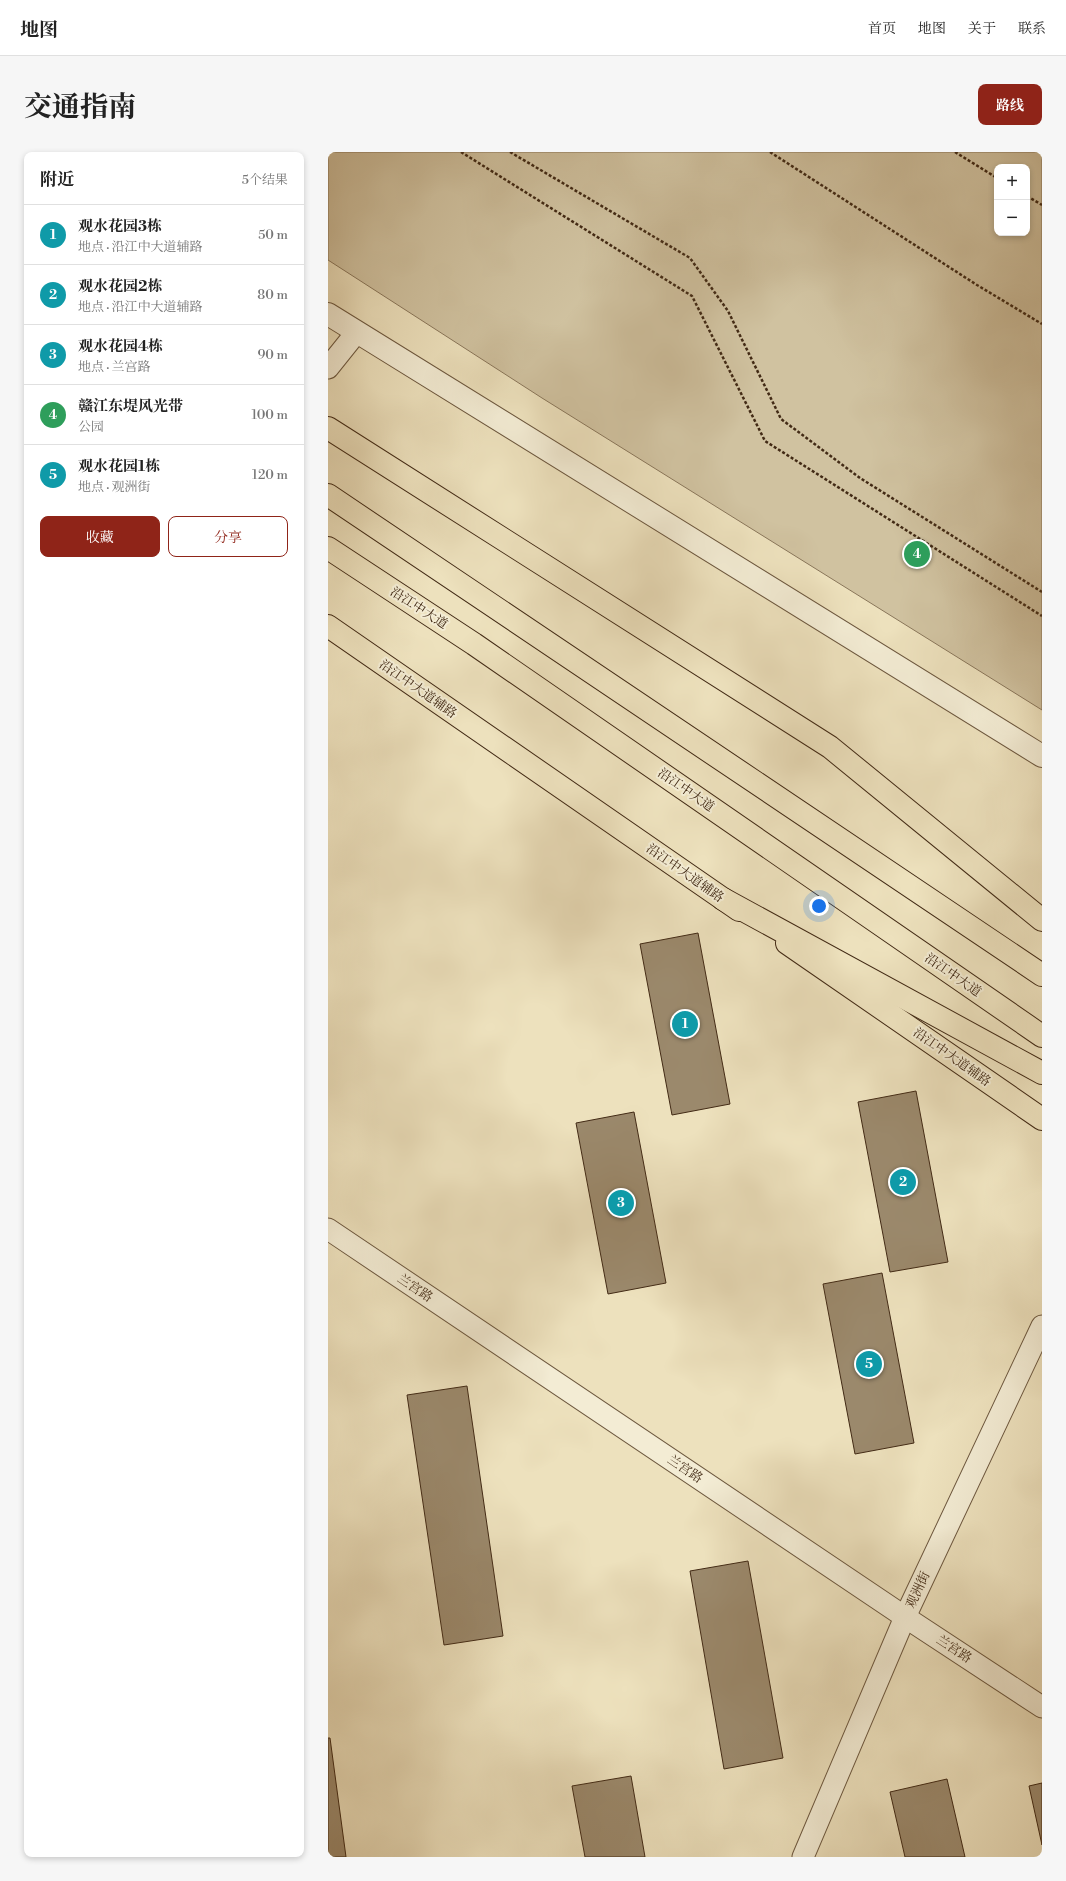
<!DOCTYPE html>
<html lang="zh">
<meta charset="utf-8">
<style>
:root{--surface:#fff;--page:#f6f6f6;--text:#222;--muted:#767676;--line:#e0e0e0;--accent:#8f2418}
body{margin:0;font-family:"Libre Bodoni","Noto Serif SC",serif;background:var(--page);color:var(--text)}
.controls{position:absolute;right:12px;top:12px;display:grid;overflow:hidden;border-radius:8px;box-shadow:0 2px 6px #0003}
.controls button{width:36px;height:36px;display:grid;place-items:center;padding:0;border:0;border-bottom:1px solid var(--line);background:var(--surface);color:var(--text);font:20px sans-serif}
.you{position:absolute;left:491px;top:754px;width:14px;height:14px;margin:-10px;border:3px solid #fff;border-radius:50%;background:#1a73e8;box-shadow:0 0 0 6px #1a73e833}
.badge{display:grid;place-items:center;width:26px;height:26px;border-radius:50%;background:var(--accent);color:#fff;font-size:13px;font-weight:700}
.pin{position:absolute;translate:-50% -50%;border:2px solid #fff;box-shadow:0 1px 4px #0006}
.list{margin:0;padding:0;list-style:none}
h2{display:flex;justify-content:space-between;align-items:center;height:52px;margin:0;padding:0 16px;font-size:17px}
h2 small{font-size:13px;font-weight:400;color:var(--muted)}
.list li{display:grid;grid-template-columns:26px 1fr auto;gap:12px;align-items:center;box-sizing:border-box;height:60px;padding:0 16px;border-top:1px solid var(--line)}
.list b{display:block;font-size:15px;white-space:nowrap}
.list p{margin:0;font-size:13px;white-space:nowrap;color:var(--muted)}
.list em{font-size:13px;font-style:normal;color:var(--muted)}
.actions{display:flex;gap:8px;padding:12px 16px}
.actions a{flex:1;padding:9px 0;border:1px solid var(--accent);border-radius:8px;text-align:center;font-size:14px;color:var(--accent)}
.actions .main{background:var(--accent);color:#fff}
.map{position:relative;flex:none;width:714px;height:1705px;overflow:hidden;border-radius:8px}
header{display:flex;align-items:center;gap:24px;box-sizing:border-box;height:56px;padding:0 20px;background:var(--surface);border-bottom:1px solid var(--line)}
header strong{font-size:19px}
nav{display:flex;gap:22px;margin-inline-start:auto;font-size:14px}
.intro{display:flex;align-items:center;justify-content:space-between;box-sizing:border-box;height:96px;padding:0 24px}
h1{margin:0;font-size:28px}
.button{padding:10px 18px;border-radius:8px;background:var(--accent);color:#fff;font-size:14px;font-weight:700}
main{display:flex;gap:24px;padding:0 24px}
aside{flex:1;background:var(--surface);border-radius:8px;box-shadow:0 2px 6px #0003}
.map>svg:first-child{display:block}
.green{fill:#d0c2a0;stroke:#89765a;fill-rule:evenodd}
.building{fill:#9b896c;stroke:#422a15}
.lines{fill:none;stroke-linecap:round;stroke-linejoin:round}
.minor-casing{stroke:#6d583f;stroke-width:23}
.tertiary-casing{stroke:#6d583f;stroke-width:24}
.primary-casing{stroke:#422a15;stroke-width:24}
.trunk-casing{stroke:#422a15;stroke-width:24}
.path{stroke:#422a15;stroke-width:2.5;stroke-dasharray:3 2;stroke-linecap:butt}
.minor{stroke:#f3ecd4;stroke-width:21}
.tertiary{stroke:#f3ecd4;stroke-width:22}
.primary{stroke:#ede1bd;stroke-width:22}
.trunk{stroke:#ede1bd;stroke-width:22}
.labels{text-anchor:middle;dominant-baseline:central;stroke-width:4;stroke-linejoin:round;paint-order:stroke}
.street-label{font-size:13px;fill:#422a15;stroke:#f3ecd4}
</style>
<header>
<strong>地图</strong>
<nav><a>首页</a><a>地图</a><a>关于</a><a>联系</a></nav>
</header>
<div class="intro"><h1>交通指南</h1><a class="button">路线</a></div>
<main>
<aside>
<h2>附近<small>5个结果</small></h2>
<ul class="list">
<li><span class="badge" style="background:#0f9aa8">1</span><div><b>观水花园3栋</b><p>地点 · 沿江中大道辅路</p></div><em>50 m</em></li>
<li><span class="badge" style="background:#0f9aa8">2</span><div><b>观水花园2栋</b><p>地点 · 沿江中大道辅路</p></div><em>80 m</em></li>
<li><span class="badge" style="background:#0f9aa8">3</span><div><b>观水花园4栋</b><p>地点 · 兰宫路</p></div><em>90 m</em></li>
<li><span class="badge" style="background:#2e9e5b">4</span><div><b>赣江东堤风光带</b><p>公园</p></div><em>100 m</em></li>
<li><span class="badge" style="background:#0f9aa8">5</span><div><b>观水花园1栋</b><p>地点 · 观洲街</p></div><em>120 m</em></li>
</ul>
<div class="actions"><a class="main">收藏</a><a>分享</a></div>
</aside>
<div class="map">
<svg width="714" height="1705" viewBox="0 0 714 1705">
<rect width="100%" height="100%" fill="#ede1bd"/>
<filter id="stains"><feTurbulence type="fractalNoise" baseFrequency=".005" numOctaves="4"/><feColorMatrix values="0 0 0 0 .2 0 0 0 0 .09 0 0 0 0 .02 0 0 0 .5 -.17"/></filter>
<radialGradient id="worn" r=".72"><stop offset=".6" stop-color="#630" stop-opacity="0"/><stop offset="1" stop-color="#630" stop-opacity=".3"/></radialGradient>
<path class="green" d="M0,0H714V558L214,246L0,108ZM669,15H699V81H669Z"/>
<g class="building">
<polygon points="370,781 402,952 344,963 312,792"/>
<polygon points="588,939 620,1110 562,1120 530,950"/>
<polygon points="306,960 338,1131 280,1142 248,971"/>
<polygon points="554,1121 586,1291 527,1302 495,1132"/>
<polygon points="139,1234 175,1484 116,1493 79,1243"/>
<polygon points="420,1409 455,1606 396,1617 362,1419"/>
<polygon points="0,1586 2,1586 18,1705 0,1705"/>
<polygon points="303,1624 317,1705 257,1705 244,1634"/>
<polygon points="619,1627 637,1705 577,1705 562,1640"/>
<polygon points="714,1631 714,1693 701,1634"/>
</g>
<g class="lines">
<defs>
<g id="minor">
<polyline points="0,216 28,181"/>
<polyline points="0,1077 577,1465 714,1555"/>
<polyline points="475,1705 577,1465 714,1174"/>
</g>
<polyline id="tertiary" points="0,162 714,604"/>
<g id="primary">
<polyline points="0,474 411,758"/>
<polyline points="459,791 714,967"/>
</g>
<g id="trunk">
<polyline points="0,276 502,595 714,768"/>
<polyline points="0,343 714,823"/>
<polyline points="0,396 146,492 714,884"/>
<polyline points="395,747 714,921"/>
</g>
</defs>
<use href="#minor" class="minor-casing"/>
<use href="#tertiary" class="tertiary-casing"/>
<use href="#primary" class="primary-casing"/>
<use href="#trunk" class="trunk-casing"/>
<g class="path">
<polyline points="133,0 364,144 437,289 714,464"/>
<polyline points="182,0 362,106 400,159 453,267 532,326 714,440"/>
<polyline points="442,0 649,133 714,172"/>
<polyline points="627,0 669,26"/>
<polyline points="699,44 714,53"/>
</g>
<use href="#minor" class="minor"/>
<use href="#tertiary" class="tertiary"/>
<use href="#primary" class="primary"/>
<use href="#trunk" class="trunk"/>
</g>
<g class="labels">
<g class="street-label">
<text transform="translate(91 456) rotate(33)">沿江中大道</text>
<text transform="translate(90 537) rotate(35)">沿江中大道辅路</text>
<text transform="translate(358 638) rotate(35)">沿江中大道</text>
<text transform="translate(357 721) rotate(35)">沿江中大道辅路</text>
<text transform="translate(625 823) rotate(35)">沿江中大道</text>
<text transform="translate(624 905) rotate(35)">沿江中大道辅路</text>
<text transform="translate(87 1136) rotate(34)">兰宫路</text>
<text transform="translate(357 1317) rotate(34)">兰宫路</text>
<text transform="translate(590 1438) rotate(-65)">观洲街</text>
<text transform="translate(626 1497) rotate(33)">兰宫路</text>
</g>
</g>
<rect width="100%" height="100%" filter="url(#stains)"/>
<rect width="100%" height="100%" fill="url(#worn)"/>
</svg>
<div class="controls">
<button>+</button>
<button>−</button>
</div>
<div class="you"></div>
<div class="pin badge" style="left:357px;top:872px;background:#0f9aa8">1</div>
<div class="pin badge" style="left:575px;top:1030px;background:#0f9aa8">2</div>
<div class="pin badge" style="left:293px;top:1051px;background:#0f9aa8">3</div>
<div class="pin badge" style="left:589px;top:402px;background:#2e9e5b">4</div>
<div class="pin badge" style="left:541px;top:1212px;background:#0f9aa8">5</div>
</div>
</main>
